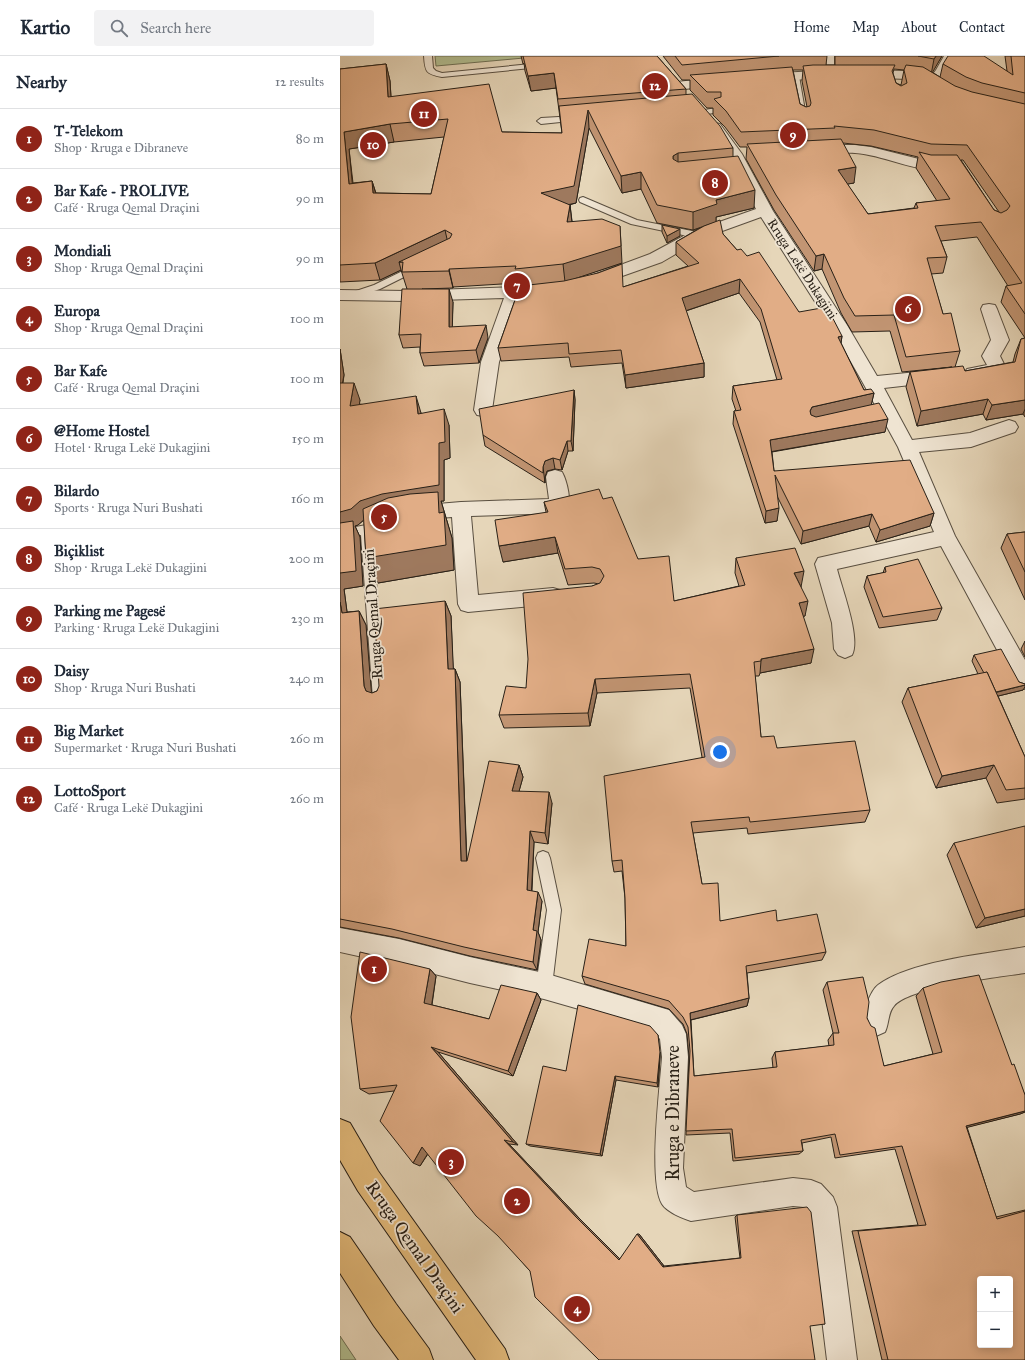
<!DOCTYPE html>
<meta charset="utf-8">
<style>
:root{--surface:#fff;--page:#f2f2f3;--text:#1f2937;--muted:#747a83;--line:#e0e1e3;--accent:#8f2418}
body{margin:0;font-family:"IM FELL Great Primer",serif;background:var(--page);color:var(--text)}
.controls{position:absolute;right:12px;bottom:12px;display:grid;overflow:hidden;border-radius:4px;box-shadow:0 2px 10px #0003}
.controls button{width:36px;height:36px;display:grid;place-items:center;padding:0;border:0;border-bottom:1px solid var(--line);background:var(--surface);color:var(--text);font:20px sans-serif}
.you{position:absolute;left:380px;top:696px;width:14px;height:14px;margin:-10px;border:3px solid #fff;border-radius:50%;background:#1a73e8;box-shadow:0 0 0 6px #1a73e833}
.badge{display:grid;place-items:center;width:26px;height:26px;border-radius:50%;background:var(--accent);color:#fff;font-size:13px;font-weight:700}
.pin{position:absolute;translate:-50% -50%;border:2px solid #fff;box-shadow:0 1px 4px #0006}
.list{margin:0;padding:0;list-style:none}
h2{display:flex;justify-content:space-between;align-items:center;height:52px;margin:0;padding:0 16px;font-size:17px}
h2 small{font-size:13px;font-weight:400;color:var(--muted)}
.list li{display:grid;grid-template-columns:26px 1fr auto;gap:12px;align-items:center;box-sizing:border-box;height:60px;padding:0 16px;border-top:1px solid var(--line)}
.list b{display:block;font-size:15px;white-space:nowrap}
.list p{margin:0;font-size:13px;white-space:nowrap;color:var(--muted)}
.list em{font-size:13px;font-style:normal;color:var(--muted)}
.icon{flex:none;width:22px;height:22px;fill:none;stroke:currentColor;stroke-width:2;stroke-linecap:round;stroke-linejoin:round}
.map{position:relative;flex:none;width:685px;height:1304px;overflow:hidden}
header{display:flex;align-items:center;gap:24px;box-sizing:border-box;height:56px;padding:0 20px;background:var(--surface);border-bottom:1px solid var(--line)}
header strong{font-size:19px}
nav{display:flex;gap:22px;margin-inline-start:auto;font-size:14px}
.search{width:280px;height:36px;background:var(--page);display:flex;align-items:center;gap:10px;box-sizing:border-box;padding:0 14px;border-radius:4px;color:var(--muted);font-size:15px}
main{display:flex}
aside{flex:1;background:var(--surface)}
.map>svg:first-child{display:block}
.green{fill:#b2be91;stroke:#6d6f54}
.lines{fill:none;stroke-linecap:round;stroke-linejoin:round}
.lane-casing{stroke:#584e40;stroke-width:2}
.street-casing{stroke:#584e40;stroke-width:2}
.primary-casing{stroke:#282017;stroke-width:2}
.lane{fill:#efe4d2;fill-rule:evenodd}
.street{fill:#efe4d2;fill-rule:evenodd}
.primary{fill:#e3bb7c;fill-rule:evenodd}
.wall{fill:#c29573;stroke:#282017;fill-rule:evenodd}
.shaded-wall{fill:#9e795e;stroke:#282017}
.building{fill:#e1ad86;stroke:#282017;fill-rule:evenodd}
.labels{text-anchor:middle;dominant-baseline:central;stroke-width:3.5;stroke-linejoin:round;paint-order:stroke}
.far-street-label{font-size:13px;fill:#282017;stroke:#efe4d2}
.street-label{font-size:15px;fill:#282017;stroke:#efe4d2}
.near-street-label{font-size:18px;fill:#282017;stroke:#efe4d2}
</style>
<header>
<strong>Kartio</strong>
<div class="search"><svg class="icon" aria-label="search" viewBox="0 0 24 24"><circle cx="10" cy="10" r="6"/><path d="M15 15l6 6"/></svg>Search here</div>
<nav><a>Home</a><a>Map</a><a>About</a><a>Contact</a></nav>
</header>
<main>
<aside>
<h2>Nearby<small>12 results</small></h2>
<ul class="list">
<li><span class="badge">1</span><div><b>T-Telekom</b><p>Shop · Rruga e Dibraneve</p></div><em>80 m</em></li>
<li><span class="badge">2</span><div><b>Bar Kafe - PROLIVE</b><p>Café · Rruga Qemal Draçini</p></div><em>90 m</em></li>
<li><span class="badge">3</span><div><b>Mondiali</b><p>Shop · Rruga Qemal Draçini</p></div><em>90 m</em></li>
<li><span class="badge">4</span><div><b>Europa</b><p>Shop · Rruga Qemal Draçini</p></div><em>100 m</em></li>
<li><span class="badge">5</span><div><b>Bar Kafe</b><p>Café · Rruga Qemal Draçini</p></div><em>100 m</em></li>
<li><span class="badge">6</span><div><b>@Home Hostel</b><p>Hotel · Rruga Lekë Dukagjini</p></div><em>150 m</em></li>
<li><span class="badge">7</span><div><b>Bilardo</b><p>Sports · Rruga Nuri Bushati</p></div><em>160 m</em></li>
<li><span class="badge">8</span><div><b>Biçiklist</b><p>Shop · Rruga Lekë Dukagjini</p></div><em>200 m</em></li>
<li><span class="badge">9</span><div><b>Parking me Pagesë</b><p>Parking · Rruga Lekë Dukagjini</p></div><em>230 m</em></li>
<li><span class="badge">10</span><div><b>Daisy</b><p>Shop · Rruga Nuri Bushati</p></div><em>240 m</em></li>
<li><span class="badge">11</span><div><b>Big Market</b><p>Supermarket · Rruga Nuri Bushati</p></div><em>260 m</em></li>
<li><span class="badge">12</span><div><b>LottoSport</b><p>Café · Rruga Lekë Dukagjini</p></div><em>260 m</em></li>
</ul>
</aside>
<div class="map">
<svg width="685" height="1304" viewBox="0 0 685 1304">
<rect width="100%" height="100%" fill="#e6d6b9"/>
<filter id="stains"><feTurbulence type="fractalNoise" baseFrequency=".005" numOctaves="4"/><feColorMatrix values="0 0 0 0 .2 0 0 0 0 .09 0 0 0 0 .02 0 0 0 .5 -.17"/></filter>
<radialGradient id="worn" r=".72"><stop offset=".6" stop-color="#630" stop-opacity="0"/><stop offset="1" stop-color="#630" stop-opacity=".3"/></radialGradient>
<g class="green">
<polygon points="95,0 206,0 96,10"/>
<polygon points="0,1280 16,1304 0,1304"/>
</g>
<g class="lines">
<defs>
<g id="lane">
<path d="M84,0H92L93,12L96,15L102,17L201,7L205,9L201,11L102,21C86,18 85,16 84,0Z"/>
<polygon points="486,0 494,0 494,20 488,20 487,18"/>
<polygon points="604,0 612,0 604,15 595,27 589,27 588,25 596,14"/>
<polygon points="452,18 455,18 459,20 464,49 463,51 460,51 456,49 451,20"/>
<polygon points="376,52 379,52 380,54 379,56 362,59 358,57 359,55"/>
<polygon points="237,60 241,62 240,64 201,68 197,65 201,62"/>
<polygon points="243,141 297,164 357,176 362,179 357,182 291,168 240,146 239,144 240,142"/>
<polygon points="77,208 80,209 82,211 80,213 40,233 16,241 11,238 13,236 34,229"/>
<polygon points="26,469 30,470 32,473 45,643 44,647 39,649 34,647 33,643 21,479 0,482 0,474"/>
<polygon points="203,795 208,797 210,802 221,854 212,930 209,935 204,938 199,935 196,930 207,854 196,802 198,797"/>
</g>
<g id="street">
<polygon points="492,14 497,15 499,18 497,21 424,26 419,25 417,22 419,19 424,18"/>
<polygon points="524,14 566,15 596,22 598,25 596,28 591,29 566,23 519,21 517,18 519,15"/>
<polygon points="380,21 385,22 387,25 385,28 337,34 332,33 330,30 332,27 337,26"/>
<path d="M375,67L380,68L402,98L433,155L507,269L537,320L597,314L603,316L606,320L603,324L597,326L544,332L572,384L630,377L669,364L675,366L678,371L675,376L631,391L579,396L615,480L685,604V633L677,631L601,490L497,513C502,533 521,582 512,599L505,602L498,599L494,593L492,567L475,508L478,502L594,476L558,391L523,327L493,274L421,161L363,182L322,206L254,230L248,229L246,225L248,221L310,198L351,176L416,153L388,99L368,71L370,68Z"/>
<path d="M477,89H515L531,91L587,105L612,106L614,109L612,112C580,120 547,99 515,97C501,96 486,100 472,96L470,93L472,90Z"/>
<polygon points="207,230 213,231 215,235 213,239 181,241 159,306 152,354 149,359 143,360 137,359 134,354 141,306 164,242 66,245 0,244 0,234 66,235"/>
<path d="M649,248L655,249L657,253L669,284L660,300L667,314L664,318C653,321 638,324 627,321L624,317L627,313L647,309L642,300L651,284L641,253L643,249Z"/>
<path d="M215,414L222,416C227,425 232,446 227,455L220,457L131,460L138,539L213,532L220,534L223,540L220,546L213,548L128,556L121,554L118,548L112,461L74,464L67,462L64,457L67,452L74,450L121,446L209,443L206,421L208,416Z"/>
<path d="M0,872L59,883L130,901L204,917L329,954L342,969L346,978L348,1001L343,1112L346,1131L354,1136L453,1122L471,1124L481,1128L493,1141L497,1151L517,1304H487L469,1157L464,1151L453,1150L351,1165C342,1162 327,1156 322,1148C308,1125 320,1031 322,1001L320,983L312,974L204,943L130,927L59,909L0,896Z"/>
<path d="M685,891V917C659,921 569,931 554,950C548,956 549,968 545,976L536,980L527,976C526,974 524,971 523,968C521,959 531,934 538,929C570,905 645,898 685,891Z"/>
</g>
<g id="primary">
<polygon points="0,1063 10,1067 38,1115 165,1293 169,1304 136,1304 18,1135 0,1104"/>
<polygon points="0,1176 10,1181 56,1248 89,1293 93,1304 59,1304 34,1270 0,1217"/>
</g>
</defs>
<use href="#lane" class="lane-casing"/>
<use href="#street" class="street-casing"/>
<use href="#primary" class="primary-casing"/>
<use href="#lane" class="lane"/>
<use href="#street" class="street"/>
<use href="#primary" class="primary"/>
</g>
<g class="wall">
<path d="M181,0H317L346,33V38L393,92V100L414,152L376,161V165L383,178L397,194L407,200L459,256L502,280L501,287L524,334L534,337L531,349L545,376L432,396L434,415L594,457L590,470L536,486L529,470L461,488L437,440V465L425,467L393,368L394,355H396L392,343L393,330L437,324L420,266L399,237L346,255L364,307V321L286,332L282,307L231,311L229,301L161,305L158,292L180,230H178V227L113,231V232L82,233L113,246L112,271L148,282L139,307L84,310L80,297V291L63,292L59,279L67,233L61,214L40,224L0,226V13L46,8L50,25L51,41L162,76L222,77L216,32L191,35L185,15L184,7L183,8ZM249,72L282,137L301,133L317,167L353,174L363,170L336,186V199L348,210L283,231L236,222L282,207L232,165L230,149H229L236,147ZM104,81L91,138L36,137L32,125L13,127L9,93L54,86Z"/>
<path d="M323,0H487L486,9H495V0H602L592,16L600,21L603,8L667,15L665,0H685V282L661,246L666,230H668L637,181L601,185L607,201L603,217L591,218L603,258L620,295L615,311L625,315L673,306L675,298L681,283L685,282V361L683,358L646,364L643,358L577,370L566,331L570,316L612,311L562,316L550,275L512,276L501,257L482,213L474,215L434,154L406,103L407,91H400L385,71L373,59V52H367L350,34V24H342ZM554,13L564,14L561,29L556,27L553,17ZM453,14H463L462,25L467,51H466L460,48ZM503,87L531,90L578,101L576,112L597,145L576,147L574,152L528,158L507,128L514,127ZM621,104H623L659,156L654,154Z"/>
<polygon points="322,169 340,180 327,187 322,176"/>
<polygon points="0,293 4,319 3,327 20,344 19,348 81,357 109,369 110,402 104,404 104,445 101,445 112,482 114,514 38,527 26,502 24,464 18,469 15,470 20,481 23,530 4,533 7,556 19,555 26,569 31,637 32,637 37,635 105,545 111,560 113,613 115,613 120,626 127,805 179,709 183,721 179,735 212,747 208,788 194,786 192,835 202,845 198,876 201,884 197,914 130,900 59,882 0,871"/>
<polygon points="234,334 235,344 233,395 228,395 222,414 215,413 207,415 205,421 205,427 145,390 143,379"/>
<polygon points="263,443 298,503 334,545 399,530 395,517 396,502 461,531 465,560 463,560 471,607 420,617 419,620 415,620 421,681 437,692 530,754 525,766 408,778 407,772 353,777 362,828 380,865 437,865 486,896 482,904 407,917 409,942 407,950 351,964 354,1020 433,1012 432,1002 435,996 489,990 488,984 493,977 483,934 487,926 527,962 544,1010 593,998 576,940 583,932 672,1009 685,1039 685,1056 680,1058 627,1071 656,1161 685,1154 685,1304 542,1304 512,1175 578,1169 555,1093 495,1102 491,1081 462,1087 463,1095 459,1098 393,1105 390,1077 346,1079 349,1001 347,978 343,968 329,953 245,928 242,920 286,890 285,842 282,815 274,816 272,805 362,701 350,632 257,637 250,670 164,672 159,659 186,632 252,530 259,528 254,527 228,529 218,497 163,506 206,456 204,446"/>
<polygon points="685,476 685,544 661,492 667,478"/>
<polygon points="545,511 602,552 597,564 539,572 524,531 527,520 543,517"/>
<polygon points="685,585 685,601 681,593"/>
<polygon points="634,599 679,626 685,628 685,631 683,634 658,640 685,701 685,743 657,747 646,722 596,732 562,646 568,632 638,618 632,605"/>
<polygon points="614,787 685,860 636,872 607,799"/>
<polygon points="90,913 96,920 92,949 149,963 197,937 201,944 173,1020 98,996 178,1089 169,1088 239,1162 280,1203 299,1178 324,1210 400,1202 395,1161 397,1159 485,1268 190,1215 88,1098 80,1110 54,1035 29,1038 20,1033"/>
<polygon points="318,979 320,1001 318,1031 276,1024 262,1100 190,1090 186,1088 226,1015"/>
</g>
<g class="shaded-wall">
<polygon points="596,0 602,0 591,19 594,3"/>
<polygon points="46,8 50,25 52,59 48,41"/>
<polygon points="214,17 216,32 191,35 188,20"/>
<polygon points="248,54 249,72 236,147 203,154 201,137"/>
<polygon points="50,68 54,86 9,93 14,145 9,128 4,76"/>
<polygon points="338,97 338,115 333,118 333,100"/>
<polygon points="516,111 514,127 496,130 498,114"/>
<polygon points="301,116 301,133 282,137 281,120"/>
<polygon points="32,125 37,142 33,137"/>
<polygon points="415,134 414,152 376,161 376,166 353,174 353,156 376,144"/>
<polygon points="230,149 232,167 227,166"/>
<polygon points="280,170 282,207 225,226 223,208"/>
<polygon points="340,173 340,180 327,187 327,180"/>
<polygon points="105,174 109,192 63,206 59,206 61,214 40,224 35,207"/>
<polygon points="484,198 482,213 474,215 476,200"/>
<polygon points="109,213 113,231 113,232 109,215"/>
<polygon points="400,223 399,237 342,256 342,242"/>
<polygon points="109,233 113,246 112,284 109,271"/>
<polygon points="146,269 148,282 139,307 136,294"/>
<polygon points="502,280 500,293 498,281"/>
<polygon points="0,293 4,319 0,340"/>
<polygon points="364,307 364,321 286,332 285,319"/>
<polygon points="14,327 20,344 17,366 10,350"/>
<polygon points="234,334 235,344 233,395 231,385"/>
<polygon points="534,337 531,350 470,365 470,355 472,351"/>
<polygon points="76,340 81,357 83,375 78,358"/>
<polygon points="648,343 643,358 577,370 581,355"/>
<polygon points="685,344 685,353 683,358 646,364 652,349"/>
<polygon points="104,353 109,369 110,402 104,404 104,445 101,445 112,482 114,514 38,527 26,502 27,461 18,469 15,470 20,481 23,530 4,533 9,571 2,557 0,546 0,456 20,445 99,387"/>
<polygon points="548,363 545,376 429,396 430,384"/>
<polygon points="227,385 228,395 222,414 220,404"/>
<polygon points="213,402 215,413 207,415 205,421 205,427 203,411 205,405"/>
<polygon points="439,452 437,465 425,467 426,455"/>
<polygon points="594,457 590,470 536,486 540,474"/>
<polygon points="532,458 529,470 461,488 463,475"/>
<polygon points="215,481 218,497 163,506 159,490"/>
<polygon points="464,515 461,531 454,517"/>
<polygon points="105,545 111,560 114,627 108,613"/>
<polygon points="468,545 465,560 456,562 459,547"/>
<polygon points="19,555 26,569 32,643 26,635 24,630"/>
<polygon points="474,593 471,607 420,617 421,605 421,603"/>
<polygon points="115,613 120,626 127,815 121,805"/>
<polygon points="255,623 257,637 250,670 248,657"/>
<polygon points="685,629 685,631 683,634 650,642 654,637"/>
<polygon points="179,709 183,721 176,746 172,735"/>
<polygon points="654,709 646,722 596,732 602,720"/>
<polygon points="209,736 212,747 208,788 205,777"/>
<polygon points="190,775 194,786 191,844 187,834"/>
<polygon points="198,836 202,845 198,876 201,884 197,914 193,906 193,874"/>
<polygon points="685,853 685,860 636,872 645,862"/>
<polygon points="90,913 96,920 91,953 84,947"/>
<polygon points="197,937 201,944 173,1020 168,1015"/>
<polygon points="409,942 407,950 350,964 350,957"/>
<polygon points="91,991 98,996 178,1089 173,1086"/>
<polygon points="320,996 320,1001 318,1031 317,1027"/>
<polygon points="275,1020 276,1024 262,1100 260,1098"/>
<polygon points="685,1055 685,1056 680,1058 617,1074 626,1070"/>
<polygon points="164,1084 169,1088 239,1162 281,1204 279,1204 236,1161"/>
<polygon points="82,1091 90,1094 80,1110 73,1107"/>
<polygon points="297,1178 299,1178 324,1210 323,1211"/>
</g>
<g class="building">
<polygon points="183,0 317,0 346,33 218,43 214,17 188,20"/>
<polygon points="335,0 439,0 342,9"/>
<polygon points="578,0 596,0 594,3"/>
<polygon points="608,0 644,0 673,19 671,0 685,0 685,37 642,27 626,21 603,8"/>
<path d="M46,8L48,41L149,28L162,76L222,77L219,50L352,38L380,70L393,92L338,97L333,100V103L338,106L398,100L415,134L376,144L377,148L353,156L317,149L301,116L281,120L248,54L234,130L201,137L230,149L227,166L262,163L280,170L281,190L223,208L175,213L176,210L109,213V215L62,216L63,206H59L110,182L112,178L105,174L35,207L0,209V13ZM108,63L91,138L33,137L32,125L9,128L4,76L50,68Z"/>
<polygon points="473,9 555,9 552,15 556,27 561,30 567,27 564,14 566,9 583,11 615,30 632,36 685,48 685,258 666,230 682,227 641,166 595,170 607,201 587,202 603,258 611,257 620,295 566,301 554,259 515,260 504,242 484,198 476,200 436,139 407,88 501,83 516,111 498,114 528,158 578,152 576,147 610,143 579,96 591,99 617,99 654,154 661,157 667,154 670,150 627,89 591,88 534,74 494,70 495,72 401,76 386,55 374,43 381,41 381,36 367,36 350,19 452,11 460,48 466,51 470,50 471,47 463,10"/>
<polygon points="380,164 383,178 397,194 401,193 407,200 419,196 459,256 487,251 502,280 498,281 524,334 531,333 534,337 472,351 470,355 471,359 476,361 539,347 548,363 430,384 434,415 570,404 594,457 540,474 532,458 463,475 435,419 439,452 426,455 394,355 401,354 393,330 442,323 421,253 400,223 342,242 364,307 285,319 281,294 229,298 228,287 158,292 180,230 224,225 258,217 282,208 283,231 359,207 336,186 364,170"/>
<polygon points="322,169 340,173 327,180"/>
<polygon points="62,233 109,233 109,271 146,269 136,294 80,297 81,278 59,279"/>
<polygon points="685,282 685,344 652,349 648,343 581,355 570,316 623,310 625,315 675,306 681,283"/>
<polygon points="0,327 14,327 10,350 76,340 78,358 104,353 105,386 99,387 99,429 42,438 20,445 11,453 0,456"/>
<polygon points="234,334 231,385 227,385 220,404 213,402 205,405 203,411 203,417 143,379 139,353"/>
<path d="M259,433L263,443L272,441L298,503L329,500L334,545L405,529L396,502L455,492L464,515L454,517L468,545L459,547L474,593L421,603V605L414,606L421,681L434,680L437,692L515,685L530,754L410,766L409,761L351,766L362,828L378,827L380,865L436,854L437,865L477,858L486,896L406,910L409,942L350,957L354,1020L437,1011L435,996L494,989L493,977H499L487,926L523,921L529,946L527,962L531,970L535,972L544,1010L602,996L583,932L601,926L639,919L672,1009L674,1008L685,1039V1055L626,1070L657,1163L685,1155V1304H548L518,1175L586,1169L562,1090L500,1099L495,1078L461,1084L463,1095L395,1102L392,1073L346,1075L350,995L348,971L343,961L329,945L242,920L249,883L286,890L285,842L282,804L272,805L264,720L365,701L350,618L255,623L248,657L159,659L166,630L186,632L188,603L183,537L252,530L260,527L264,520L260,513L252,511L225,513L215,481L159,490L155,464L208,456L204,446ZM640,1223H670V1289H640Z"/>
<polygon points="98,436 99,457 104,456 106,489 26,502 23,453 48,442 70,438"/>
<polygon points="13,465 16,515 0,517 0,467"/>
<polygon points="685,476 685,516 667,478"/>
<polygon points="578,503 602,552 543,561 527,520 546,516 545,511"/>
<polygon points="105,545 108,613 115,613 121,805 127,805 149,705 179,709 172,735 209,736 205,777 190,775 187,834 198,836 193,874 197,875 193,906 124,891 52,873 0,863 0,546 2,557 19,555 24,630 26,635 32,637 37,635 39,630 34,553"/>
<polygon points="661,593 679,626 685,628 685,629 656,636 647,616 644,617 634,599"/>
<polygon points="647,616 685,701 685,732 666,734 654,709 602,720 568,632"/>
<polygon points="685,770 685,853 645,862 614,787"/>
<polygon points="20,896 90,913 84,947 149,963 161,929 197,937 168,1015 91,991 173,1086 164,1084 236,1161 279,1204 297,1178 323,1211 401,1202 397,1159 467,1151 471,1156 485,1268 470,1270 475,1304 259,1304 195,1241 190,1215 158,1180 136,1160 82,1091 73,1107 40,1065 57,1029 20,1033 11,961"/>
<polygon points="238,949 310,970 318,979 320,996 317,1027 275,1020 260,1098 186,1088 203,1010 226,1015"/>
</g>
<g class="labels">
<g class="far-street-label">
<text transform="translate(462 213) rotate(57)">Rruga Lekë Dukagjini</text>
</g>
<g class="street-label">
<text transform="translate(33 558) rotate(-94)">Rruga Qemal Draçini</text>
</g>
<g class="near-street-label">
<text transform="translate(333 1057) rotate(-90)">Rruga e Dibraneve</text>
<text transform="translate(75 1191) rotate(55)">Rruga Qemal Draçini</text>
</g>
</g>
<rect width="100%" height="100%" filter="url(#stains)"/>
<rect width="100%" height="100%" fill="url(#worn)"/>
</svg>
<div class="controls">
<button>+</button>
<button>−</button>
</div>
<div class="you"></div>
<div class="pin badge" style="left:34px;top:913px">1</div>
<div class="pin badge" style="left:177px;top:1145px">2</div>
<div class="pin badge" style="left:111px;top:1106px">3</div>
<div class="pin badge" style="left:237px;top:1253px">4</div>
<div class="pin badge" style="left:44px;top:461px">5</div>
<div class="pin badge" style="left:568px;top:253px">6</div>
<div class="pin badge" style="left:177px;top:230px">7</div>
<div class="pin badge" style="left:375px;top:127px">8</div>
<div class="pin badge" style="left:453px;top:79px">9</div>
<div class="pin badge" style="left:33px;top:89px">10</div>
<div class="pin badge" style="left:84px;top:58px">11</div>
<div class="pin badge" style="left:315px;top:30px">12</div>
</div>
</main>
